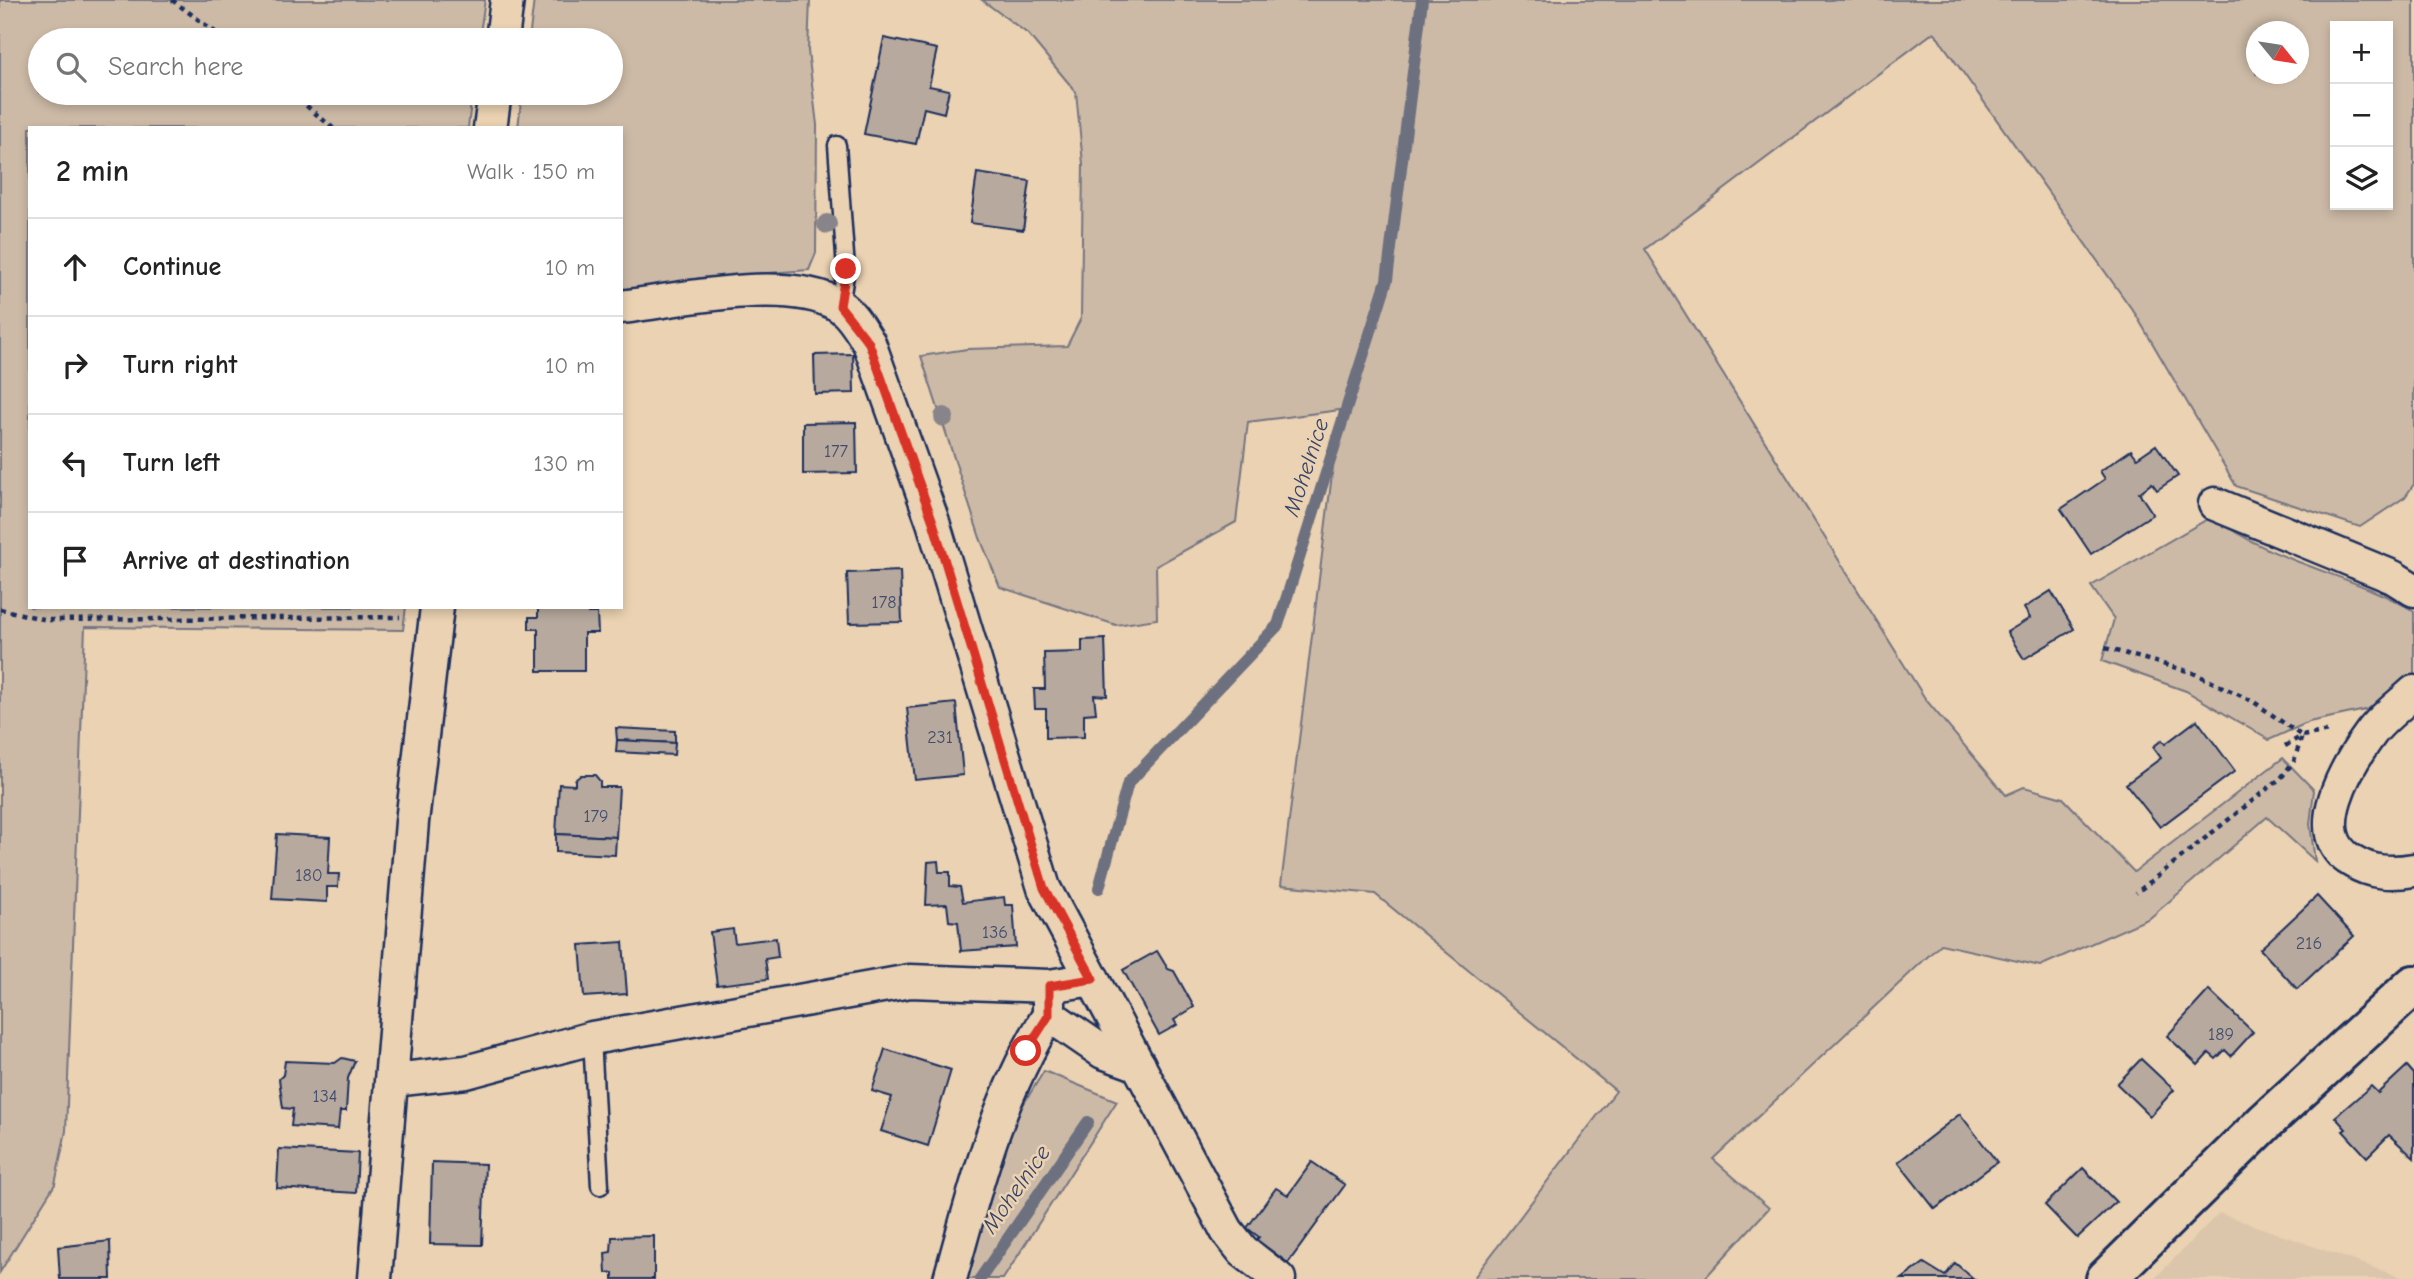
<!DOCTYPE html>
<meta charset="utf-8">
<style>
:root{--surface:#fff;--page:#f2f2f2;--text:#222;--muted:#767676;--line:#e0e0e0}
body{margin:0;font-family:"Comic Neue",sans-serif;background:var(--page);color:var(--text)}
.controls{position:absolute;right:21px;top:21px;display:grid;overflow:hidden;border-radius:0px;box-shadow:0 4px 10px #0003}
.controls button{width:63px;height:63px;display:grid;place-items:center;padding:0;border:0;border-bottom:2px solid var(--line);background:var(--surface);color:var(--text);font:35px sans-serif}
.compass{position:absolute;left:2246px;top:21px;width:63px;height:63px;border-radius:50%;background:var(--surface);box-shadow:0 4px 10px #0003;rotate:120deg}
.stop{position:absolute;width:21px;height:21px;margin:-16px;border:5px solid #d93025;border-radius:50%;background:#fff}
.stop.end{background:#d93025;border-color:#fff;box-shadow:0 2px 7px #0008}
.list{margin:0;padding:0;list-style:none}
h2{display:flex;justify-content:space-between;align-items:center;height:91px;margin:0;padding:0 28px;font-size:30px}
h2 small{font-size:23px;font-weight:400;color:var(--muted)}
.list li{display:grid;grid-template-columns:46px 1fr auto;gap:21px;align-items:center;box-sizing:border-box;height:98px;padding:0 28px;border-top:2px solid var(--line)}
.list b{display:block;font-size:26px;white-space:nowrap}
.list em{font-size:23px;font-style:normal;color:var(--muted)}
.icon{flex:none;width:38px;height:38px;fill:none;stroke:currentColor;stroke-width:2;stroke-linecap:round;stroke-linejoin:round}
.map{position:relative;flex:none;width:2414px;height:1279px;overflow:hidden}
.search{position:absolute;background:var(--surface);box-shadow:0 4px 10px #0003;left:28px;top:28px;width:595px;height:77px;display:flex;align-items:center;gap:18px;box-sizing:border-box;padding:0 24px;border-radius:38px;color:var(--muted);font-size:26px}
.panel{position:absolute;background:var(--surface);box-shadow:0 4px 10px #0003;left:28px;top:126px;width:595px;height:483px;border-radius:0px}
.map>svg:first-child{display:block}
.built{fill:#dbc6ac}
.green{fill:#ccbaa6;stroke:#747482;stroke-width:2;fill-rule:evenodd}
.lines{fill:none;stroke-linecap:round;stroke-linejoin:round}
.stream{stroke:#6d6f7f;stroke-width:12}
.building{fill:#b7a99d;stroke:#1b2f5e;stroke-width:2}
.lane-casing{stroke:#1b2f5e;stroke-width:21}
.street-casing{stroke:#1b2f5e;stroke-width:37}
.secondary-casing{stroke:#1b2f5e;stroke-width:44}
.path{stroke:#1b2f5e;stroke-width:4.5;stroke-dasharray:5 5;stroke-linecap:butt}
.lane{stroke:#ead2b2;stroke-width:16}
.street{stroke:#ead2b2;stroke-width:32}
.secondary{stroke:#ead2b2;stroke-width:38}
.tree{fill:#87848a}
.route{stroke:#d93025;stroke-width:9}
.labels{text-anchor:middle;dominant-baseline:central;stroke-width:5;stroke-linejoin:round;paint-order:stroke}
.number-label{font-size:18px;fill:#424e6e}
.water-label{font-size:23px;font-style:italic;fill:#364469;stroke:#ead2b2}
</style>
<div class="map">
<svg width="2414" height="1279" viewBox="0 0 2414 1279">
<rect width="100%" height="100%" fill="#ead2b2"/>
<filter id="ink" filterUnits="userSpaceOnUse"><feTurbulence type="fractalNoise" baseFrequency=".0143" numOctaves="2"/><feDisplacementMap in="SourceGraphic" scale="14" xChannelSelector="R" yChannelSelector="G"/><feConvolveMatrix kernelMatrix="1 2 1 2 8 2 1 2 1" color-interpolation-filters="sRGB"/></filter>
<g filter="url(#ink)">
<polygon class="built" points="2219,1213 2406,1279 2154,1279"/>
<g class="green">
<polygon points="0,0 485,0 479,40 40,40 40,93 472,93 468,128 30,128 30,607 406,607 403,630 85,627 66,1131 55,1184 0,1272"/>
<polygon points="534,0 810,0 808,51 817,125 816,253 809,270 701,278 640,292 621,291 621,128 518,128 522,93 611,93 611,40 529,40"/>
<path d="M982,0H2414V484L2405,497L2360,527L2236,486L2136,315L1934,32L1645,249L1926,700L2006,795L2024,787L2063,798L2134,872L2283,758L2314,790L2310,824L2315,861L2267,817L2150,918L2040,966L1941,944L1713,1159L1769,1208L1704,1279H1473L1616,1091L1375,894L1281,885L1340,410L1248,422L1236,522L1156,566L1157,619L1116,625L1000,587L980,538L921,356L967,349L1067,346L1081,318L1083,164L1076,92L1028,34ZM2335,26H2388V205H2335ZM2256,32H2298V74H2256Z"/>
<path d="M2213,516C2270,563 2351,573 2414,611V678L2384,706L2309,722L2269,740L2186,691L2102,661L2114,619L2091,586Z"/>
<polygon points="1044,1071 1117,1101 1003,1279 963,1279 1018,1113"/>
</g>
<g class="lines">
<g class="stream">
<polyline points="1099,888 1128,783 1278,625 1387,280 1422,0"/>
<polyline points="980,1279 1088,1122"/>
</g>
</g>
<g class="building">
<polygon points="884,38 937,49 929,86 949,90 944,113 924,108 916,144 864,134"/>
<polygon points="977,173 1030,181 1023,230 970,223"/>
<polygon points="853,354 854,393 815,394 814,355"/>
<polygon points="856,422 857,473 803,474 803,423"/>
<polygon points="2156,445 2178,476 2157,490 2152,483 2139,493 2153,514 2091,554 2061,509 2105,479 2100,471 2131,450 2137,458"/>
<polygon points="900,571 902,622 849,623 847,573"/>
<polygon points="2051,591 2074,629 2024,659 2007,632 2030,618 2024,608"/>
<polygon points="538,607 588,607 588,613 597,613 598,633 584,633 584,671 538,671 538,629 529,629 529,617 538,617"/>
<polygon points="1105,639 1107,696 1094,695 1096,713 1084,714 1084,737 1046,738 1046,709 1035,709 1034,689 1045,689 1044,653 1082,652 1082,640"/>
<polygon points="956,703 963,775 915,780 907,708"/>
<polygon points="2197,720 2235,771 2160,827 2126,784 2161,758 2153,747 2162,740 2165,744"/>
<polygon points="616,728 675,731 675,743 617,740"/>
<polygon points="617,740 675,743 674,755 616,752"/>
<polygon points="581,775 595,775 600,781 600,787 619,787 616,837 556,834 559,784 575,785 575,780"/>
<polygon points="277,834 330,837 328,874 339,874 338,887 327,887 327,902 272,899"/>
<polygon points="556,834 616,837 615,855 556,852"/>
<polygon points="938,861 939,872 950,872 950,886 960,887 963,902 1004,897 1005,905 1013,905 1016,947 961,951 958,922 949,921 947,904 926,905 928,862"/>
<polygon points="2317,896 2354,936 2297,989 2260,949"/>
<polygon points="733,929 735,943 776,938 778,957 765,959 768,979 717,985 710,932"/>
<polygon points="623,942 627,994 584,997 580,945"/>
<polygon points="1157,951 1168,969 1174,971 1194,1007 1174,1020 1177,1025 1159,1035 1123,970"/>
<polygon points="2209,990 2253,1032 2231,1056 2225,1050 2216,1059 2209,1053 2198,1065 2167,1036"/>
<polygon points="885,1049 951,1070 928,1146 881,1131 892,1097 872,1091"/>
<polygon points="342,1058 355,1061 348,1078 346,1111 340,1111 338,1129 291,1126 293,1109 283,1108 279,1079 283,1075 285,1061 335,1063"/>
<polygon points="2141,1059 2174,1090 2150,1116 2117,1084"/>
<polygon points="2407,1066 2414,1074 2414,1158 2389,1135 2367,1157 2343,1131 2346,1129 2335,1117 2371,1086 2378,1093"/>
<polygon points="1960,1114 1997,1162 1935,1209 1898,1162"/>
<polygon points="279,1149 358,1153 356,1193 277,1188"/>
<polygon points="432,1162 485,1164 482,1245 430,1244"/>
<polygon points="1312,1162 1345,1185 1288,1263 1256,1240 1259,1237 1247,1228 1276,1188 1288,1195"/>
<polygon points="2083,1168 2116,1202 2077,1238 2045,1205"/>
<polygon points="654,1236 654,1279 613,1279 613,1273 606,1273 605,1253 611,1252 612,1237"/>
<polygon points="110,1241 111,1279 60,1279 58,1247"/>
<polygon points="1924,1263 1945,1276 1955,1263 1974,1279 1902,1279"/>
</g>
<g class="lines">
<defs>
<g id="lane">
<polyline points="837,145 846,269 840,306"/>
<polyline points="592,1038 600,1186"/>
</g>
<g id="street">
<polyline points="502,40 507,0"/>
<polyline points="490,128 495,93"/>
<path d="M621,307C679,300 788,275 838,305C852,313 860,330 869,343L933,522L1044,888L1227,1231L1243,1251L1279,1279"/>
<polyline points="2215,504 2393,577 2414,590"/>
<path d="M2414,692C2400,705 2382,718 2371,733C2348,764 2305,834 2352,861C2371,873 2391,874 2414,870"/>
<polyline points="1049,994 1049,1015 1103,1052 1139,1065"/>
<polyline points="393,1080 466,1072 592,1038 910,981 1049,986 1093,979"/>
<polyline points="375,1279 412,822 437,607"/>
<path d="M950,1279C975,1189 998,1095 1049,1015"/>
</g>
<polyline id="secondary" points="2106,1279 2265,1122 2414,985"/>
</defs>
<use href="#lane" class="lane-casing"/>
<use href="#street" class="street-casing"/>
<use href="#secondary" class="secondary-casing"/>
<g class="path">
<polyline points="172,0 226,40"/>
<polyline points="291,93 333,128"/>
<polyline points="0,609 47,620 400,617"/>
<polyline points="2105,648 2191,672 2254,702 2302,736 2294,761 2281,778 2136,893"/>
<polyline points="2285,746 2302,736 2329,731"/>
</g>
<use href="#lane" class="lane"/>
<use href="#street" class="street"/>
<use href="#secondary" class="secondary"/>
</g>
<g class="tree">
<circle cx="827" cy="224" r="10"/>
<circle cx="944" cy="417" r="10"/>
</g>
</g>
<g class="lines" filter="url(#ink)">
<polyline class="route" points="846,269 840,306 869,343 933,522 1044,888 1093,979 1049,986 1049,1015 1026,1051"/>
</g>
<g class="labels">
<g class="number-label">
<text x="836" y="451">177</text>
<text x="884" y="602">178</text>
<text x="940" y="737">231</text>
<text x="596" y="816">179</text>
<text x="309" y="875">180</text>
<text x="995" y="932">136</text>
<text x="2309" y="943">216</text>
<text x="2221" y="1034">189</text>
<text x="325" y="1096">134</text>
</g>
<g class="water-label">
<text transform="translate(1306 467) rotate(-72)">Mohelnice</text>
<text transform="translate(1016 1189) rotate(-55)">Mohelnice</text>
</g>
</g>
</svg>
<div class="controls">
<button>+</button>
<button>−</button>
<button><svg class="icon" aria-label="layers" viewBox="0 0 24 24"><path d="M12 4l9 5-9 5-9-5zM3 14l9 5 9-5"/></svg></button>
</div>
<svg class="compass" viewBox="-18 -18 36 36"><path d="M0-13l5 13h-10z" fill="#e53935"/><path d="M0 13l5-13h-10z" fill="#767676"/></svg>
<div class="stop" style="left:1026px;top:1051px"></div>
<div class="stop end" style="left:846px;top:269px"></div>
<div class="search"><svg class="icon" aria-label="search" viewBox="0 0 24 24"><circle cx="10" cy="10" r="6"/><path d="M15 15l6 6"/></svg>Search here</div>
<section class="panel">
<h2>2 min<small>Walk · 150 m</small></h2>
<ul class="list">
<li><svg class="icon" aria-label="ahead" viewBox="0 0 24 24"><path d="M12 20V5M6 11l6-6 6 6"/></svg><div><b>Continue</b></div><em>10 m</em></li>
<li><svg class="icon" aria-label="right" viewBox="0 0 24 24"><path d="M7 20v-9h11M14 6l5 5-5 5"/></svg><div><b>Turn right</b></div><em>10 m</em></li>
<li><svg class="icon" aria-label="left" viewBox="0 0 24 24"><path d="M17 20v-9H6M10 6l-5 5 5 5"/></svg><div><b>Turn left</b></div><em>130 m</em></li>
<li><svg class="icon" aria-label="arrive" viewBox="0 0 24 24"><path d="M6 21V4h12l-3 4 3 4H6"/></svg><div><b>Arrive at destination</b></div></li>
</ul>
</section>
</div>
